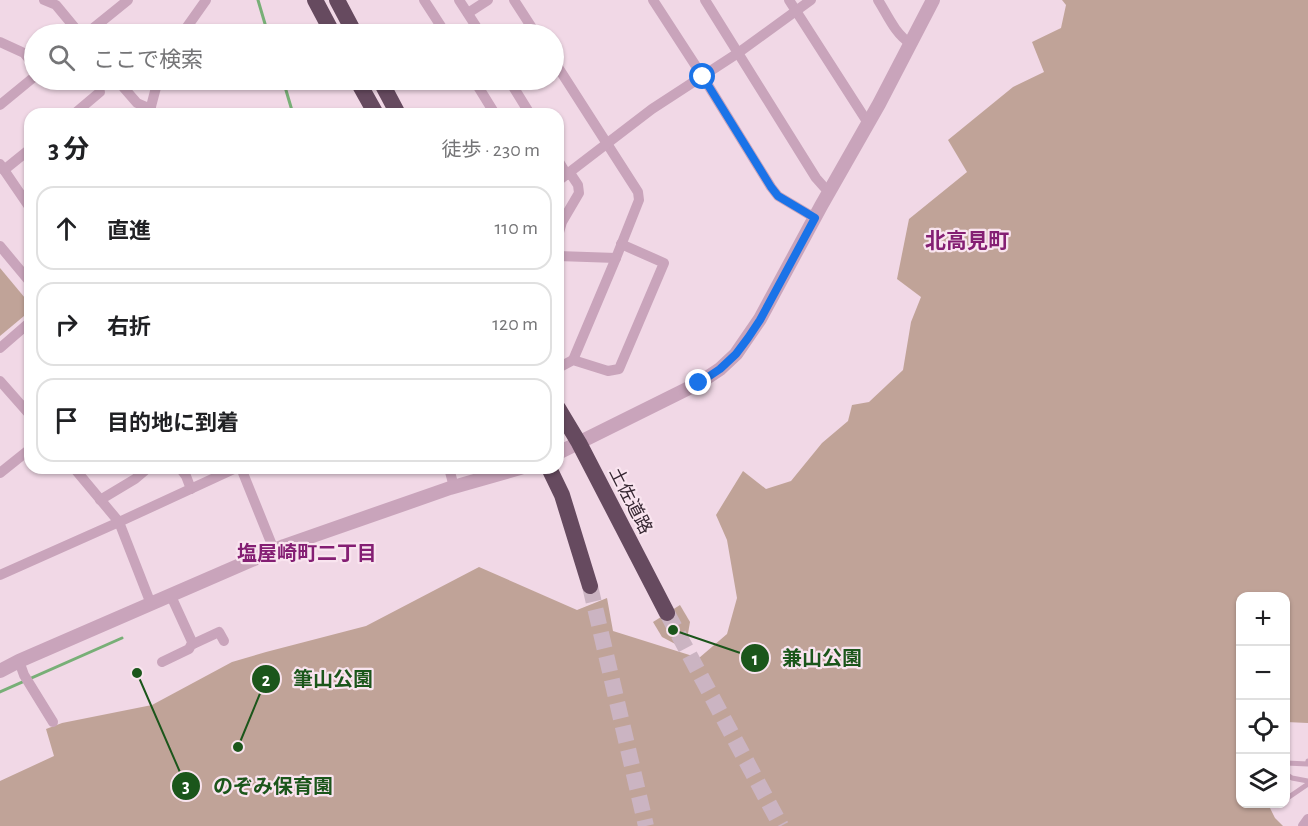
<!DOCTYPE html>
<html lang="ja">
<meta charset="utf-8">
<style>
:root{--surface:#fff;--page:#f2f2f2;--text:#202124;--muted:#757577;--line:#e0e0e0}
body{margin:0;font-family:"Alegreya Sans","Noto Sans JP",sans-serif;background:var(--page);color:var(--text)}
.controls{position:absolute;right:18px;bottom:18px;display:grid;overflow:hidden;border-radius:12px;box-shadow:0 2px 4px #0004}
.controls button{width:54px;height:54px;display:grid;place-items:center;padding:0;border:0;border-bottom:2px solid var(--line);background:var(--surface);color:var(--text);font:30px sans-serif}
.stop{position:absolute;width:18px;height:18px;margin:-14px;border:4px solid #1a73e8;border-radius:50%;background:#fff}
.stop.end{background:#1a73e8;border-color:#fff;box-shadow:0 2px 6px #0008}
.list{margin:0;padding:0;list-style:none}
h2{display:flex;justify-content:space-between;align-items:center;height:78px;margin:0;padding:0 24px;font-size:26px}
h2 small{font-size:20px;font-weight:400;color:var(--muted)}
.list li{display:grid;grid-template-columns:39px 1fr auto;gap:18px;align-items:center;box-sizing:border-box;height:84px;margin:0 12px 12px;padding:0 12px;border:2px solid var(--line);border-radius:18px}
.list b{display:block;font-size:22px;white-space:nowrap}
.list em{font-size:20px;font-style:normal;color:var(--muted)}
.icon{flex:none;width:33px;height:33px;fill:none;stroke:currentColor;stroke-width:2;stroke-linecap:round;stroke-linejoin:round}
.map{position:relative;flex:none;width:1308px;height:826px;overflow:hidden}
.search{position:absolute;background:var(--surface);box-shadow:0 2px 4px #0004;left:24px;top:24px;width:540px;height:66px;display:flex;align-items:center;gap:15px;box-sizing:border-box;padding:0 21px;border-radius:33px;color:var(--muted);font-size:22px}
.panel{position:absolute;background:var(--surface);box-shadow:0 2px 4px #0004;left:24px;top:108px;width:540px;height:366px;border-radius:18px}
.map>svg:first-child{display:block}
.green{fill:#c0a398}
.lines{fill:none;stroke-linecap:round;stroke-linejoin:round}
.stream{stroke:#78af77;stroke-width:3}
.trunk-tunnel{stroke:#cbb4c2;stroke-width:16;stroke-dasharray:16 8;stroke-linecap:butt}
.service{stroke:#c9a4bb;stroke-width:5}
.minor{stroke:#c9a4bb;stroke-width:10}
.tertiary{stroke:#c9a4bb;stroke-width:14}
.trunk{stroke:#664a5f;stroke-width:16}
.route{stroke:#1a73e8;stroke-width:8}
.labels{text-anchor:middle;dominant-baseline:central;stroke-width:4.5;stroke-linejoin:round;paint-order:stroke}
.street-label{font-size:18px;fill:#352631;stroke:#f9e4ef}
.neighbourhood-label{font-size:20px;font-weight:bold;fill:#841e73;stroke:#f9e4ef}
.quarter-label{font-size:21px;font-weight:bold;fill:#841e73;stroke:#f9e4ef}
.leader{fill:none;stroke:#1b561b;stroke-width:2}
.callout-dot{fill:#1b561b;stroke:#f9e4ef;stroke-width:2}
.mark-label{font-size:18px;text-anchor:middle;font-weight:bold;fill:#fff}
.callout-label{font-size:20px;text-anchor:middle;font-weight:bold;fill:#1b561b;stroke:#f9e4ef;stroke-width:4.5;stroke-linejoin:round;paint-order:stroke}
</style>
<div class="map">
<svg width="1308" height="826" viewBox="0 0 1308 826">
<rect width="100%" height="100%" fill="#f1d8e6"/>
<g class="green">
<polygon points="1062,0 1308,0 1308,723 1286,722 1286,596 1240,596 1240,804 1268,804 1275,818 1283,826 0,826 0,781 54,756 46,729 62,723 152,705 232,662 266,652 366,626 479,567 577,610 607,598 613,631 699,658 727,634 737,598 727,540 716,515 743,471 766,489 791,481 822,443 848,421 852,405 869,402 903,370 911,322 921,297 897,279 909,219 967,172 948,140 1013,87 1044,72 1032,42 1061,28 1066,5"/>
<polygon points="0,268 30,304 30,311 0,336"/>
<polygon points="680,605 690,622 686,645 681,647 662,637 653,622"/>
</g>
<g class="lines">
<g class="stream">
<polyline points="258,0 268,34"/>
<polyline points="283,80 293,114"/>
<polyline points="0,692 122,638"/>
</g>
<g class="trunk-tunnel">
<polyline points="590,586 646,826"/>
<polyline points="667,613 781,826"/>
</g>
<g class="service">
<polyline points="1286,763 1308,764 1308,761"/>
<polyline points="1286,774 1292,778 1308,781"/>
<polyline points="1289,797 1308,784"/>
</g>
<g class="minor">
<polyline points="44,0 56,5 80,34"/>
<polyline points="424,0 446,34"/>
<polyline points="459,0 481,34"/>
<polyline points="514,0 536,34"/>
<polyline points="653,0 703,77 771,187 778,196 815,218"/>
<polyline points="705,0 816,178 824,187 830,191"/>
<polyline points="789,0 868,123"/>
<path d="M878,0C887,14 895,34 910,43"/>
<polyline points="468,13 488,0"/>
<polyline points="86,34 128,0"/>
<polyline points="182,34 206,0"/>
<polyline points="0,42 24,53 34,65"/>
<polyline points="554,61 638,192 639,200 616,258 558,256"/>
<polyline points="117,80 137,103 151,109"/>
<polyline points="474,80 495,114"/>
<polyline points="509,80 530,114"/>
<polyline points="0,105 34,77"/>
<polyline points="74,114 100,92"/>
<polyline points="149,114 158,80"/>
<polyline points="558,160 567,175"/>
<polyline points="0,164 30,208"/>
<polyline points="4,170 30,149"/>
<polyline points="558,181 652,109 738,53 811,0"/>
<polyline points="558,236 562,222 579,193 578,185 570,173"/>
<polyline points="0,246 30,282"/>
<polyline points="0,348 30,322"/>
<polyline points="573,360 616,258"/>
<polyline points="558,368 573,360 608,371 619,369 664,263 621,244"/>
<polyline points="0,381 30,415"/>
<polyline points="74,468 119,522 151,604"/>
<polyline points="180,468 186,476 191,489"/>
<polyline points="241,468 274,550"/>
<polyline points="449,468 454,487"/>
<polyline points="0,473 30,449"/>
<polyline points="100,500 135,479 148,468"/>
<polyline points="0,575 119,522 236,468"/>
<polyline points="171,596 193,644"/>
<polyline points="19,661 24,675 53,722"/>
<polyline points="162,662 189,649 191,645 219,632 224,641"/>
<polyline points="1303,826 1308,819"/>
</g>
<g class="tertiary">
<polyline points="558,453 699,383 720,369 736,354 760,319 821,206 879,104 933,0"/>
<polyline points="0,671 19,661 284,546 450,488 520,468"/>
</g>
<g class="trunk">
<polyline points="315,0 333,34"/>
<polyline points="337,0 355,34"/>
<polyline points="357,80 376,114"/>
<polyline points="380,80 398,114"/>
<polyline points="558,408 579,443 667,613"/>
<polyline points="549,468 562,495 590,586"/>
</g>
</g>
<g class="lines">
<polyline class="route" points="699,383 720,369 736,354 748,338 760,320 815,218 778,196 771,187 703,77"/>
</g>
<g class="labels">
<g class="street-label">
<text transform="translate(630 501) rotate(63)">土佐道路</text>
</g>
<g class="neighbourhood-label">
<text x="307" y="554">塩屋崎町二丁目</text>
</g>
<g class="quarter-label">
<text x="967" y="241">北高見町</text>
</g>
</g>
<path class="leader" d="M673 630L755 658M238 747L266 679M137 673L186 786"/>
<g class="callout-dot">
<circle cx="673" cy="630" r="6"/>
<circle cx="238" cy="747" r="6"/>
<circle cx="137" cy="673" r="6"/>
<circle cx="755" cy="658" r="15"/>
<circle cx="266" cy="679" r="15"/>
<circle cx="186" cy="786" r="15"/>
</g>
<g class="mark-label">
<text x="755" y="665">1</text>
<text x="266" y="686">2</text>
<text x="186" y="792">3</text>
</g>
<g class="callout-label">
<text x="822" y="665">兼山公園</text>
<text x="333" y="686">筆山公園</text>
<text x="273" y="793">のぞみ保育園</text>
</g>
</svg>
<div class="controls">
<button>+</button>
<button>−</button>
<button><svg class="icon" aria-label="locate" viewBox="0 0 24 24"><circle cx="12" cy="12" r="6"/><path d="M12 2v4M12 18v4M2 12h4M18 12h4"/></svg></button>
<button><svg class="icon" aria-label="layers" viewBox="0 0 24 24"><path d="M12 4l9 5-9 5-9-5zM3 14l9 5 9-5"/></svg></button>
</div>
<div class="stop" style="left:703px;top:77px"></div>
<div class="stop end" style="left:699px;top:383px"></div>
<div class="search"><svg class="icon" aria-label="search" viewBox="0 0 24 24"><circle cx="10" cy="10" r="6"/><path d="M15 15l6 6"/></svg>ここで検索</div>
<section class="panel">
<h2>3 分<small>徒歩 · 230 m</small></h2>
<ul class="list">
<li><svg class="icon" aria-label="ahead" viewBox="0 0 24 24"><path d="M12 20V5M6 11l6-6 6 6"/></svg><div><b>直進</b></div><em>110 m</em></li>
<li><svg class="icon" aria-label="right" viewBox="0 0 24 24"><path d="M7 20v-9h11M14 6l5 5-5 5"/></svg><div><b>右折</b></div><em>120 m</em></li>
<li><svg class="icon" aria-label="arrive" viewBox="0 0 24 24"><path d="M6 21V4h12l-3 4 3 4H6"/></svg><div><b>目的地に到着</b></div></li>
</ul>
</section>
</div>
